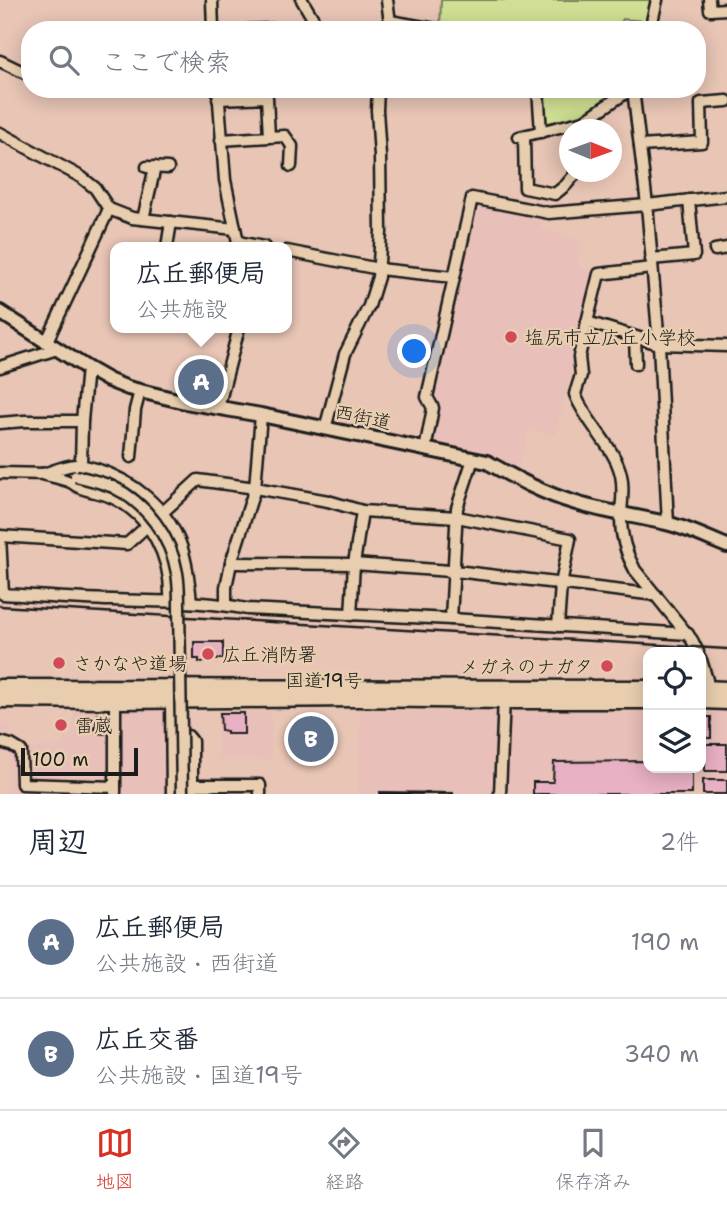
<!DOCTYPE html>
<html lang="ja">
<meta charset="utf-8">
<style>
:root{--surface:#fff;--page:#f2f2f3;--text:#1f2937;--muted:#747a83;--line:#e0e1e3;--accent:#d93025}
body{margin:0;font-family:"Shantell Sans","Klee One",sans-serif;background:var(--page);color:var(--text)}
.controls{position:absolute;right:21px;bottom:21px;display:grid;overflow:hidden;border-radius:14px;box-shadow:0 4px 18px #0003}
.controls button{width:63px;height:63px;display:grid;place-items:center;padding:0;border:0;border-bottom:2px solid var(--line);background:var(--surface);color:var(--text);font:35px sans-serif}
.compass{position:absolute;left:559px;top:119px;width:63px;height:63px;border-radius:50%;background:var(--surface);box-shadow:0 4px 18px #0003;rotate:91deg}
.scale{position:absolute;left:21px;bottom:18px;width:117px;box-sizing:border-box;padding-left:7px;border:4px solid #1c1c1c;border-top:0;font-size:19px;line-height:24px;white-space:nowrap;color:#1c1c1c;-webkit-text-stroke:5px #e8ceaf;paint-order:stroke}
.you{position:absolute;left:415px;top:352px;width:24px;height:24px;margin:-18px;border:5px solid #fff;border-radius:50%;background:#1a73e8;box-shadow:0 0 0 10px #1a73e833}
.badge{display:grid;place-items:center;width:46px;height:46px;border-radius:50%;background:var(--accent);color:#fff;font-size:23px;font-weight:700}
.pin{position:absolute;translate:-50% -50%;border:4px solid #fff;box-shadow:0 2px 7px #0006}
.popup{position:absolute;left:110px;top:242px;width:182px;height:91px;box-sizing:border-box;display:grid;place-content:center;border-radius:14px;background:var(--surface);filter:drop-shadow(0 2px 5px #0005);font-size:23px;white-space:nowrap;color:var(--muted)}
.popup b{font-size:26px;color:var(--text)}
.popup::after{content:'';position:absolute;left:50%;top:100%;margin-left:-14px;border:14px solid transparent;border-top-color:var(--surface)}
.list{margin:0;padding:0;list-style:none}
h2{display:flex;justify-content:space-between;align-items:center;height:91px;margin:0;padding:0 28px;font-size:30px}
h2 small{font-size:23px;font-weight:400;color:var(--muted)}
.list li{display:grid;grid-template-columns:46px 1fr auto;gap:21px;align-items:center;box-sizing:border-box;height:112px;padding:0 28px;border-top:2px solid var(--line)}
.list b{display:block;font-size:26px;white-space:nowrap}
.list p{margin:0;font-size:23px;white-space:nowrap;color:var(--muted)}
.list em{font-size:23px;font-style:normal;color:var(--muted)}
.icon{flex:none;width:38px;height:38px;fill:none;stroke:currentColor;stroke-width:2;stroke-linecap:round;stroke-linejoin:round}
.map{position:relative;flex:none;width:727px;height:794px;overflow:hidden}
.search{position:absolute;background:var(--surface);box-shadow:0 4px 18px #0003;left:21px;right:21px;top:21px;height:77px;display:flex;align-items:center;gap:18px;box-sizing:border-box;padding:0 24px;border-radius:28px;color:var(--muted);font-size:26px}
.sheet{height:315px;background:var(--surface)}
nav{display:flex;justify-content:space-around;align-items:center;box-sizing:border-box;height:98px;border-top:2px solid var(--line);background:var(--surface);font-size:19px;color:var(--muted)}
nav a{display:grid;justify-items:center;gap:4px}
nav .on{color:var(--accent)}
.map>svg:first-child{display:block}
.built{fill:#e8bfb9}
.green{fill:#cfdf93;stroke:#767e58;stroke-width:2}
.building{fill:#e8b0c3;stroke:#1c1c1c;stroke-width:2}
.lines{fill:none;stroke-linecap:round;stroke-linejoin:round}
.minor-casing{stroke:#1c1c1c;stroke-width:15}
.major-casing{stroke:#1c1c1c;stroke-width:18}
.highway-casing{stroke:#1c1c1c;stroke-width:19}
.minor{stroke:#e8ceaf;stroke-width:10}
.major{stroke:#e8ceaf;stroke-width:12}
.highway{stroke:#e8ceaf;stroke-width:14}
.rail{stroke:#1c1c1c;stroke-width:2.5}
.minor-bridge-casing{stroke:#1c1c1c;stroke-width:15;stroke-linecap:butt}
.minor-bridge{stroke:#e8ceaf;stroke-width:10}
.poi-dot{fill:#d1495b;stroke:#e8ceaf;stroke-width:2.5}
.labels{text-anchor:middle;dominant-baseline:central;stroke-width:5;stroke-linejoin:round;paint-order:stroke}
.poi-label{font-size:19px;fill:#1c1c1c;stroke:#e8ceaf;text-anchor:start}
.street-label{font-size:19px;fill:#1c1c1c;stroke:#e8ceaf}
</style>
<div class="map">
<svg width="727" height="794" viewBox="0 0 727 794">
<rect width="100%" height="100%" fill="#e8c5b5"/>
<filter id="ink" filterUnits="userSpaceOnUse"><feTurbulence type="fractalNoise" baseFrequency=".0143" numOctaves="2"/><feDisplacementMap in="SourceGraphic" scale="14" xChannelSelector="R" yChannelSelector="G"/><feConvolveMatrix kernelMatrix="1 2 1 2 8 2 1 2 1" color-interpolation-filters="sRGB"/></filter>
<g filter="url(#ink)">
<g class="built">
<polygon points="474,200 545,214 540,229 581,240 578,263 579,267 596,275 574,356 574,362 554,436 530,428 519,463 515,468 498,459 480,453 429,442 429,398"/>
<polygon points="74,710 162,710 167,714 170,794 8,794 10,753 0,753 0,724 9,724 10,744 22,751 60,745 74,731"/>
<polygon points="361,711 648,713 648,768 701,768 701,712 727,712 727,794 359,794"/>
<rect x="218" y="712" width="53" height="48"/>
</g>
<g class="green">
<polygon points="441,0 650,0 646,21 623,19 617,30 440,30"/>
<polygon points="531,89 628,89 592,119 550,129"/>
</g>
<g class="building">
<polygon points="194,642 223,642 223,659 205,659 205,662 199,662 199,659 194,659"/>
<polygon points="220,713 244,713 244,734 227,734 227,731 221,730"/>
<polygon points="99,714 106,715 105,734 96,733 96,729 94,729 94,726 96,726 96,715"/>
<rect x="701" y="717" width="10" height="21"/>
<rect x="705" y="744" width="22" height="27"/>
<polygon points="648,761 648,768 692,768 692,794 533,794 533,782 553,782 554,762"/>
<rect x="703" y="780" width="24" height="14"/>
<polygon points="380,792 453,793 453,794 380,794"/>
</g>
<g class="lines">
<defs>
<g id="minor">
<polyline points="212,0 213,30"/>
<polyline points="302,0 319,29"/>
<polyline points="387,0 391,30"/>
<polyline points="709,0 710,10 727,9"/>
<polyline points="390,21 441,30"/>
<polyline points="248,30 317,27"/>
<polyline points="650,30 657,0"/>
<polyline points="0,61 29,75"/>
<polyline points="218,89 225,180 239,247"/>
<polyline points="538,89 541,132"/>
<polyline points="633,89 647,205 659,344 668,524"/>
<polyline points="218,99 267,97 269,137 221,140"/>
<polyline points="0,133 81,177 95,188 109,209 132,218 235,229"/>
<polyline points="269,137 285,136 292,146 291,166"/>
<polyline points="519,137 584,121 631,89"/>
<polyline points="524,137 525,188 555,194 566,185 577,172"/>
<polyline points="640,146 702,142 701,103 727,101"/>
<polyline points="147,167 168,168"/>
<polyline points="143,219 155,167"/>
<polyline points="238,242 264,247"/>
<polyline points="167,247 171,222"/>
<polyline points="715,250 727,248"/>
<polyline points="287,251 379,269 453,277"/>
<polyline points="651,259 694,255 689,200"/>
<polyline points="587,322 599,274 652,268"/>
<polyline points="635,337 636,364"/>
<polyline points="47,341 109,209"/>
<polyline points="0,367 57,349"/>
<polyline points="218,408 239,328"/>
<polyline points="0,423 24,421 82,421"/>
<polyline points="325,429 345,354 369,306 378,277 381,232 380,156 377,110 378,89"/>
<polyline points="425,450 433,408 427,397 472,198 549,213 647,205 727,196"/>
<polyline points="131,457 135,410 140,391"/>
<polyline points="81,466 82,421 87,368"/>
<polyline points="0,473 47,474"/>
<path d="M43,474C53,471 64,466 75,465C82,465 89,467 96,469C132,480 166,507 180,543C187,562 189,582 191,602"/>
<path d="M43,474C52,477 61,478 70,482C73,483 76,486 79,487C89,492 101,492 111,497C151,515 172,558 170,601"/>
<polyline points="162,513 198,480 255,488 328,501 362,511 457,517 570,539 561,584 558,626"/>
<path d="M0,536L3,594C39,596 75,599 112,600C157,602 202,600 247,609L451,619L688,634"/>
<polyline points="0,536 127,544 147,526"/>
<polyline points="231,563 354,564 464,572 656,595"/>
<polyline points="226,605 226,587 231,563 255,488 261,415"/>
<polyline points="351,615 354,564 362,511"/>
<polyline points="451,619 457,508 473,459"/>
<path d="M698,652L692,640L635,570C625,552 620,534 621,513C622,500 624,488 621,475C615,447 585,422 575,394L581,375L579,357L587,322L659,344L727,346"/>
<polyline points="701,660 707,680 707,688"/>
<polyline points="171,697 172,794"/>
<polyline points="175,736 188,736 192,741 192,794"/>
<polyline points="0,742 11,745 21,751 22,784 115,787"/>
<polyline points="192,785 260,785 260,794"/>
<polyline points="115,793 115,701"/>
<polyline points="500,794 504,697"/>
</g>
<path id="major" d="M0,312L87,368L108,380L128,388L185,402L261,415L487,462C515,478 544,494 576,503C605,512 636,516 666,523C687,528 707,538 727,546"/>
<g id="highway">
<polyline points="0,687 648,688"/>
<polyline points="701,688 727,689"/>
<polyline points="0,700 115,701 356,699 504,701 648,701"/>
<polyline points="701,701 727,702"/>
</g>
</defs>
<use href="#minor" class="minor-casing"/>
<use href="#major" class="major-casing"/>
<use href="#highway" class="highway-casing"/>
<use href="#minor" class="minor"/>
<use href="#major" class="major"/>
<use href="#highway" class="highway"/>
<polyline class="rail" points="0,606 727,649"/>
<defs>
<path id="minor-bridge" d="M76,476C88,479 101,482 113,487C146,503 171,537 177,573C179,584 179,595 179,606L182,794"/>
</defs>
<use href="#minor-bridge" class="minor-bridge-casing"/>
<use href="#minor-bridge" class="minor-bridge"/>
</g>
</g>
<g class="poi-dot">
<circle cx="511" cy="337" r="7"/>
<circle cx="208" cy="654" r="7"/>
<circle cx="59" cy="663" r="7"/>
<circle cx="607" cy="666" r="7"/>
<circle cx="61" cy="725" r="7"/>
</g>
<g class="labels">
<g class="poi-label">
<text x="525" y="337">塩尻市立広丘小学校</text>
<text x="222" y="654">広丘消防署</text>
<text x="73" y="663">さかなや道場</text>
<text x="593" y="666" text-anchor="end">メガネのナガタ</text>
<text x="75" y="725">雷蔵</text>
</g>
<g class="street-label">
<text transform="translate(363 417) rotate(12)">西街道</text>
<text x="324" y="680">国道19号</text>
</g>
</g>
</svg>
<div class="controls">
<button><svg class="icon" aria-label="locate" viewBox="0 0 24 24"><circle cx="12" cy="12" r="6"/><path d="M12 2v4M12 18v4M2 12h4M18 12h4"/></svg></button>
<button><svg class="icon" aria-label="layers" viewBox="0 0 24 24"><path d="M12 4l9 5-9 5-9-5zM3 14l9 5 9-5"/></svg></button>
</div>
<svg class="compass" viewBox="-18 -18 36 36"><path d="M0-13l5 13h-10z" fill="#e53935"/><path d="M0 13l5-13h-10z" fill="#747a83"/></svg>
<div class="scale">100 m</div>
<div class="you"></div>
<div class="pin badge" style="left:201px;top:382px;background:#5c6f8a">A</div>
<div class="popup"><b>広丘郵便局</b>公共施設</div>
<div class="pin badge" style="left:311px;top:739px;background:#5c6f8a">B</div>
<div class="search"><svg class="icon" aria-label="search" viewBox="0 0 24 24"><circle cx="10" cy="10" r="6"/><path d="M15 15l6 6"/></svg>ここで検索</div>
</div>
<section class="sheet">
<h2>周辺<small>2件</small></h2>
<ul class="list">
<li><span class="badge" style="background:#5c6f8a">A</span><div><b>広丘郵便局</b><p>公共施設 · 西街道</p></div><em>190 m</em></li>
<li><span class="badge" style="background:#5c6f8a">B</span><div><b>広丘交番</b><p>公共施設 · 国道19号</p></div><em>340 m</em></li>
</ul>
</section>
<nav>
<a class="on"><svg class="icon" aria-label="map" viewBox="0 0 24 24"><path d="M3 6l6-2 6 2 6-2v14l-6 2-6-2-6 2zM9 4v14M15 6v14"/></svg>地図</a>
<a><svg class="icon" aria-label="directions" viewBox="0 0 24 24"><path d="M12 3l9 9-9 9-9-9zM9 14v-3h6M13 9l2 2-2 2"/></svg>経路</a>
<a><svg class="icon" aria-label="saved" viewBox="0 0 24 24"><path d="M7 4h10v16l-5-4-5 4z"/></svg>保存済み</a>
</nav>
